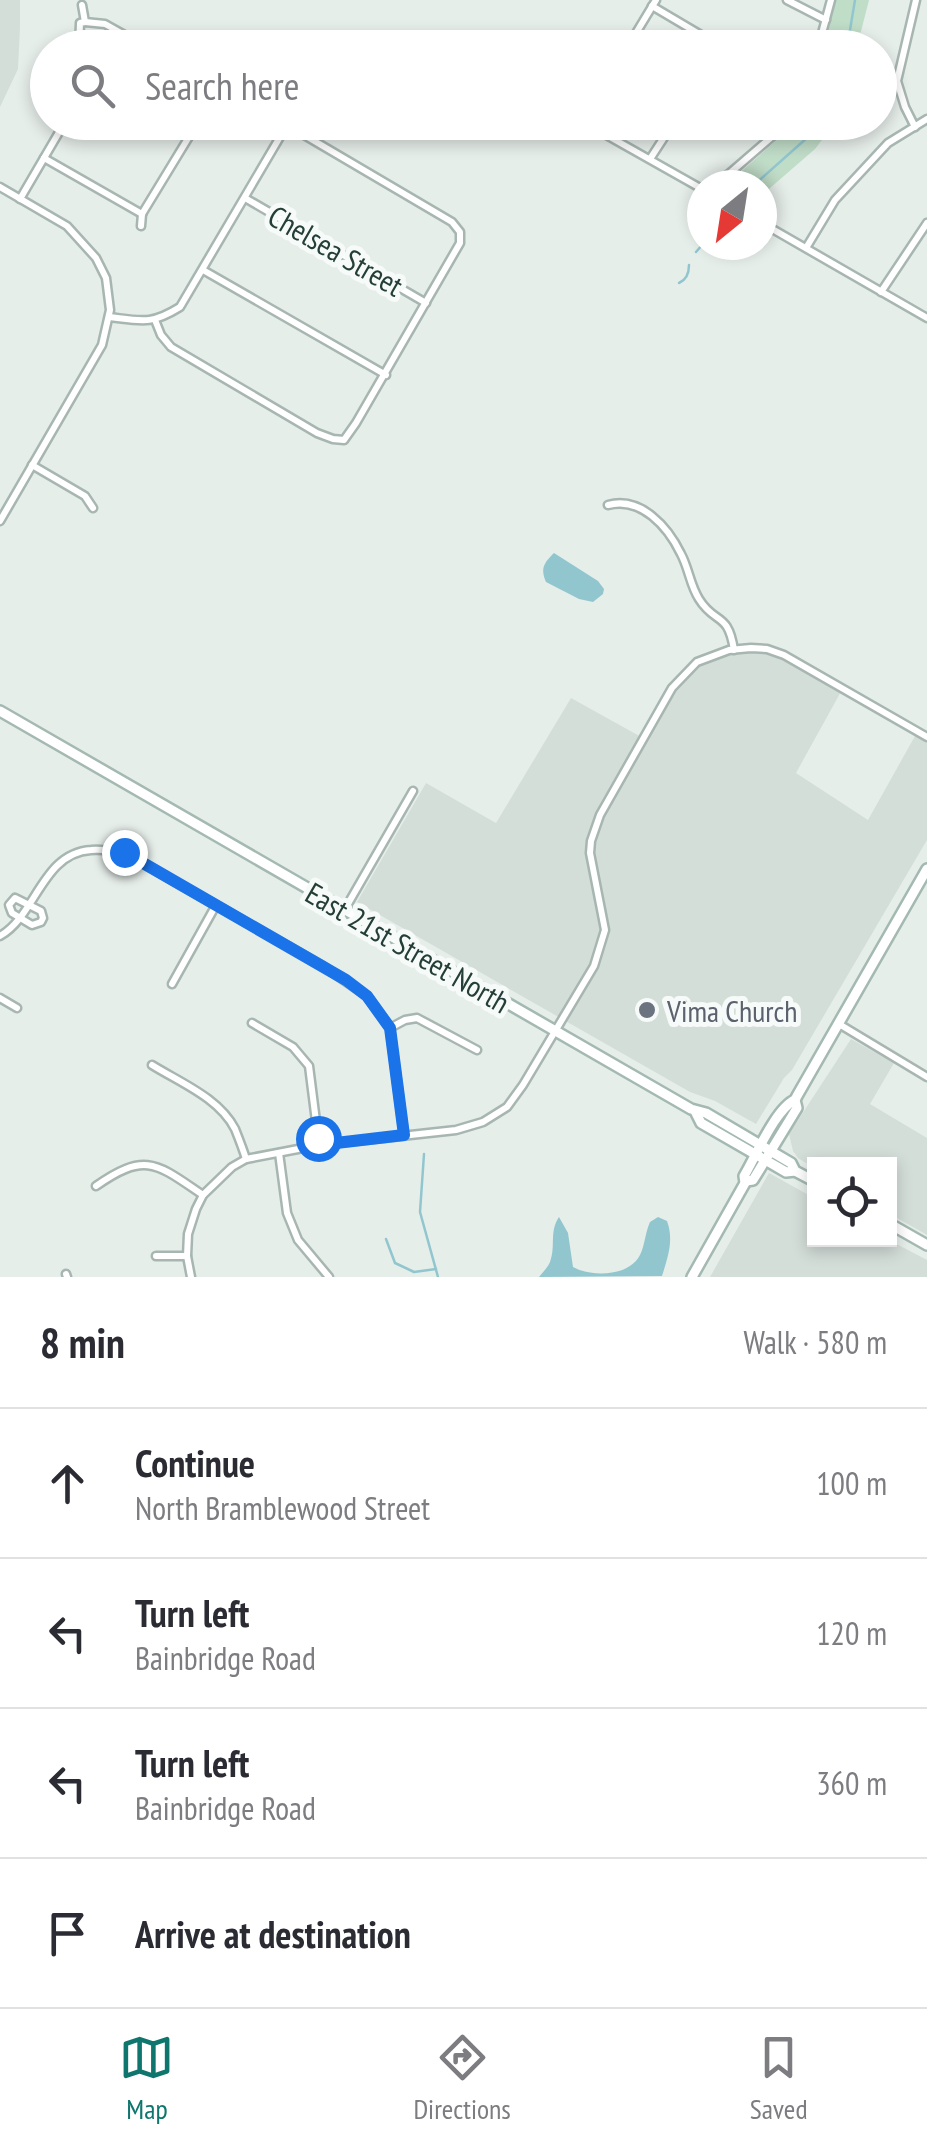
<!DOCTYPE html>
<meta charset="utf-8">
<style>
:root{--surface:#fff;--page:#f7f7f7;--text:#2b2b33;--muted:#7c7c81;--line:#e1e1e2;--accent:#0f766e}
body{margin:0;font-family:"PT Sans Narrow",sans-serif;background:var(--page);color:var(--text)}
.controls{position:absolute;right:30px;bottom:30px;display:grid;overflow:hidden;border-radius:0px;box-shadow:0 5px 15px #0003}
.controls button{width:90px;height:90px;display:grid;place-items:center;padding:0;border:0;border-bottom:2px solid var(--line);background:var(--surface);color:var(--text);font:50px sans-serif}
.compass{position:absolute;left:687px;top:170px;width:90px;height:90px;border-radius:50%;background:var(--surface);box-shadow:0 5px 15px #0003;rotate:210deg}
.stop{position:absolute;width:30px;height:30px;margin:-22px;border:8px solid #1a73e8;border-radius:50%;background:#fff}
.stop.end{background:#1a73e8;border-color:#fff;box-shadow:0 2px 10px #0008}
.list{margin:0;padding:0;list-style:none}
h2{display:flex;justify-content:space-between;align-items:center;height:130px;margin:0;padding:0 40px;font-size:42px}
h2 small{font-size:32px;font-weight:400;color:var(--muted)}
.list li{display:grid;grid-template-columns:65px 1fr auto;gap:30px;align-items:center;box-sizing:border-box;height:150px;padding:0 40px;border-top:2px solid var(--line)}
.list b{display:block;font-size:38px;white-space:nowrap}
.list p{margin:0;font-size:32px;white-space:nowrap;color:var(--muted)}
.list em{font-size:32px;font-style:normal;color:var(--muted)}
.icon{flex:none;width:55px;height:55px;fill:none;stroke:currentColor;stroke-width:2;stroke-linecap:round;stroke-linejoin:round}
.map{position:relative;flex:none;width:927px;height:1277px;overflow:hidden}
.search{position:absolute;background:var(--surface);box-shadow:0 5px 15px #0003;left:30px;right:30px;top:30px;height:110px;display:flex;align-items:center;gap:25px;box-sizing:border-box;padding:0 35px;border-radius:55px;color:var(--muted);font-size:38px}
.sheet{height:730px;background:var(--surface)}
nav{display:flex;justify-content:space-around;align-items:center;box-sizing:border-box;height:140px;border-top:2px solid var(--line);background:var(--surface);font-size:28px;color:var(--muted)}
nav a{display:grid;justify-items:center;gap:5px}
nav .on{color:var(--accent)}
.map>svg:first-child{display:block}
.built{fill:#d4ded9}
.green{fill:#c0ddc8}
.water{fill:#91c6cf}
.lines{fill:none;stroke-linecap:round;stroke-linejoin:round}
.stream{stroke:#91c6cf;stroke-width:2.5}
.minor-casing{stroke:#a8b6b1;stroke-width:11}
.secondary-casing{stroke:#a4b9b2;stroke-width:14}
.minor{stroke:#fff;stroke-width:6}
.secondary{stroke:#fff;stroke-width:9}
.route{stroke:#1a73e8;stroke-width:12}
.worship-dot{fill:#6b7280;stroke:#f6faf8;stroke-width:4}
.labels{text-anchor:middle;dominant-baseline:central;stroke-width:10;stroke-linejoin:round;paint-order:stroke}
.street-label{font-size:30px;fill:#253f38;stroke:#f6faf8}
.worship-label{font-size:30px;fill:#5b616d;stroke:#f6faf8;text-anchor:start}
</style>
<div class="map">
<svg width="927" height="1277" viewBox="0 0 927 1277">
<rect width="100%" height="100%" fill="#e6eeea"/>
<g class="built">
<polygon points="0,0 20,0 20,28 18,69 0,107"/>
<polygon points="734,650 784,655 843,688 796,773 868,820 915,736 927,742 927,840 792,1070 784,1078 756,1124 715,1101 690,1092 357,902 426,783 496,823 571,698 643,738 672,688 697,662"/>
<polygon points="851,1039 894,1063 870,1104 927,1138 927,1235 890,1214 890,1164 814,1164 814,1168 798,1158 793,1151 789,1134"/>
<polygon points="769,1173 814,1198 814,1240 889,1240 927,1260 927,1277 710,1277"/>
</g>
<g class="green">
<polygon points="836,0 869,0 857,47 824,47"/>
<polygon points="796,123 835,123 815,149 762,195 762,185 726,185"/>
</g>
<g class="water">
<path d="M554,553L598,581L604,589L603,594L593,602L579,599L546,582C540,568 544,563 554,553Z"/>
<path d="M559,1217L568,1233L573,1267C591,1277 629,1277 640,1255C645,1245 645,1233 650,1222L658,1217L667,1221C674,1240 668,1257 662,1276L539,1277C543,1272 548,1267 550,1262C556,1246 549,1232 559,1217Z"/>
</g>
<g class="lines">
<g class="stream">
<polyline points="847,48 855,0"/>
<polyline points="754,185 808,137 819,122"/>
<polyline points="696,252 702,245"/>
<path d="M679,283C686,280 689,273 689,265"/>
<polyline points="424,1154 420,1212 438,1277"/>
<polyline points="386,1239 395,1263 414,1272 436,1269"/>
</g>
<defs>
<g id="minor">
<polyline points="787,0 826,20"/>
<polyline points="82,5 85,22 105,24 148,48"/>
<polyline points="652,6 723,48"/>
<polyline points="79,48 80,23 85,22"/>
<polyline points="627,48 656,0"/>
<polyline points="818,48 831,0"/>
<polyline points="589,122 601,132 702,189"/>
<polyline points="915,127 905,107 897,81 916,0"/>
<polyline points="44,158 142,214"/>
<polyline points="650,159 674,122"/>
<polyline points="716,185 789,122"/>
<polyline points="0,187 67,226 96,258 106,278 110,310 102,345 0,521"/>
<polyline points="245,198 426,303"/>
<polyline points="20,199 65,122"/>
<polyline points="142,214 198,122"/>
<polyline points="762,223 927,318"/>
<polyline points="141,226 142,214"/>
<polyline points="806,248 835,200 888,143 927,119"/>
<polyline points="203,270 386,375"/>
<polyline points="881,292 927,223"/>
<path d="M109,317C142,321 151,325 180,307L287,125"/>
<polyline points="155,320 161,335 171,347 317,433 333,439 344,440 356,423 460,243 460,232 452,222 282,122"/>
<polyline points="32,465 85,496 93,508"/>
<path d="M608,505C641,496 668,527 681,554C689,569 690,585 699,599C715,625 728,611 734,650"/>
<polygon points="15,898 41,911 43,918 41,922 32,925 12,913 9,905"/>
<polyline points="345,909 413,791"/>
<path d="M0,936C36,916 42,853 91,850C101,849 113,851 123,852L323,966L367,996L390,1028L404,1135"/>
<polyline points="172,984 216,905"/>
<polyline points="0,998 17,1008"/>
<polyline points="252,1023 293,1047 309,1066 319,1145"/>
<polyline points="839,1024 927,1077"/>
<polyline points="390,1028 405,1020 417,1018 477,1050"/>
<path d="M152,1065C181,1083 219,1098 235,1129C239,1139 243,1149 246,1159"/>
<polyline points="279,1153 287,1213 298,1240 329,1277"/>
<path d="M96,1186C146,1151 157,1164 203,1195"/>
<polyline points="156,1256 187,1256"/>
<polyline points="66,1274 67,1277"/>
<polyline points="191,1277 187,1256 188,1234 196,1209 203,1195 232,1167 246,1159 319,1145 456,1130 483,1122 507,1107 523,1085 594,966 605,930 590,853 591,841 600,815 672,688 697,662 729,650 751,648 767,649 784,655 927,737"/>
</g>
<g id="secondary">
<polyline points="0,711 691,1109 706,1113 791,1163 795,1171 814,1181"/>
<polyline points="695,1111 701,1123 786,1172 795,1171"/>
<polyline points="746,1181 753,1180 797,1108 795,1100 797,1096 927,869"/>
<polyline points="890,1224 927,1245"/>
<path d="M692,1277L745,1183L744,1176C756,1156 776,1108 795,1100"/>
</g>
</defs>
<use href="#minor" class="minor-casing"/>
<use href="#secondary" class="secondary-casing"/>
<use href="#minor" class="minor"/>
<use href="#secondary" class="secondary"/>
</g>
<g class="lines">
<polyline class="route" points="124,852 346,980 367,996 390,1028 404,1135 319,1145 318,1138"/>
</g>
<circle class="worship-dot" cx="647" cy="1010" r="10"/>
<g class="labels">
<g class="street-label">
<text transform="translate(336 250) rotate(30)">Chelsea Street</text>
<text transform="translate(408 947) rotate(30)">East 21st Street North</text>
</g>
<g class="worship-label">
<text x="667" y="1010">Vima Church</text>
</g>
</g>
</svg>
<div class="controls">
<button><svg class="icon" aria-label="locate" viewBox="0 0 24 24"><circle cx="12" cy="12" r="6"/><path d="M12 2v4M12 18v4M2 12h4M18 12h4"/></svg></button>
</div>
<svg class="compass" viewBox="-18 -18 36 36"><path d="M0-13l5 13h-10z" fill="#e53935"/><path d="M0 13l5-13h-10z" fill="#7c7c81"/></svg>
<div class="stop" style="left:318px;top:1138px"></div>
<div class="stop end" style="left:124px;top:852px"></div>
<div class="search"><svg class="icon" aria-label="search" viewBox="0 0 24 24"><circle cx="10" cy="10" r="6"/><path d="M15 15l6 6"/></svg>Search here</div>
</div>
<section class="sheet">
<h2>8 min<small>Walk · 580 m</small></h2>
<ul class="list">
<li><svg class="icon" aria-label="ahead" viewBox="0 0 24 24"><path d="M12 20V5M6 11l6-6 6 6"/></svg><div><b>Continue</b><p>North Bramblewood Street</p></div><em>100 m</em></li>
<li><svg class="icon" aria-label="left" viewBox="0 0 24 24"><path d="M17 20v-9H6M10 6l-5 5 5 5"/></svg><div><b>Turn left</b><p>Bainbridge Road</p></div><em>120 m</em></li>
<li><svg class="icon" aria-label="left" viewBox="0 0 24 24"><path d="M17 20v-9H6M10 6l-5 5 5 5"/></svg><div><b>Turn left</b><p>Bainbridge Road</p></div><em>360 m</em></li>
<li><svg class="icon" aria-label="arrive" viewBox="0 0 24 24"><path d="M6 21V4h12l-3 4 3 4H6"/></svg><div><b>Arrive at destination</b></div></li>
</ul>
</section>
<nav>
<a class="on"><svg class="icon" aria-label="map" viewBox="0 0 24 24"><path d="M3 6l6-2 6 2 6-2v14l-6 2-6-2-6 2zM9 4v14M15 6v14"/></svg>Map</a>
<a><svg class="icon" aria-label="directions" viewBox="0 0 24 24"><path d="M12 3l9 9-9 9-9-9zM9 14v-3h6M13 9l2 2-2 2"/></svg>Directions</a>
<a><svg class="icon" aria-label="saved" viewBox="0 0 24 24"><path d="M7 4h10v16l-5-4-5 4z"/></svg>Saved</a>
</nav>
